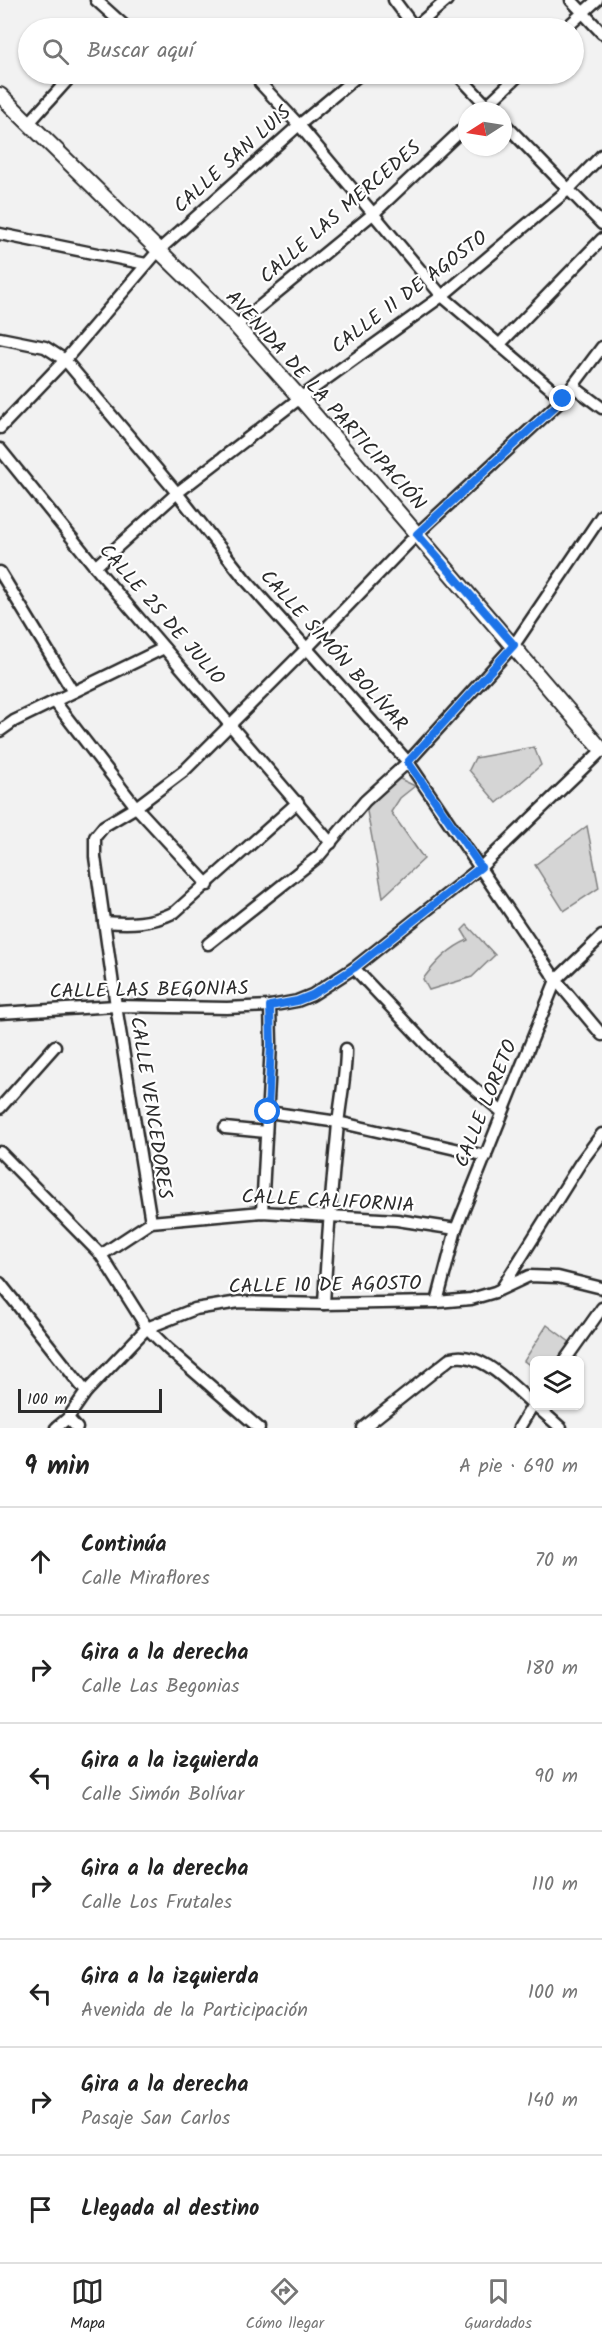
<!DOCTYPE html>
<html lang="es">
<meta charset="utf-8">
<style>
:root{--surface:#fff;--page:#f6f6f6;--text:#222;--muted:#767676;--line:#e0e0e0;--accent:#2b2b2b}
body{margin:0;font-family:Kalam,sans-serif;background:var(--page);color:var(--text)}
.controls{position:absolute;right:18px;bottom:18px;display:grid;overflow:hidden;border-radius:9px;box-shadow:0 2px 4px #0004}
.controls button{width:54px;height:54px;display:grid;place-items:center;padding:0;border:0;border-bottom:2px solid var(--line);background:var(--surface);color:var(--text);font:30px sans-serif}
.compass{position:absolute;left:458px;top:102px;width:54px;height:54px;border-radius:50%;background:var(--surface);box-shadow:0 2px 4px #0004;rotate:258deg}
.scale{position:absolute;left:18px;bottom:15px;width:144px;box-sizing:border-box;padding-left:6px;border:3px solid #2b2b2b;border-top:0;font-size:16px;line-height:21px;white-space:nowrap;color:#2b2b2b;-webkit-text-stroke:4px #fff;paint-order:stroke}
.stop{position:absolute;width:18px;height:18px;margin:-14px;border:4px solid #1a73e8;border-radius:50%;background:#fff}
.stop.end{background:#1a73e8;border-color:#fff;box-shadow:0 2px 6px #0008}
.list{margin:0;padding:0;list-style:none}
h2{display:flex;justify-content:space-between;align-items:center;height:78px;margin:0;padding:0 24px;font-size:26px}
h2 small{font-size:20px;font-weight:400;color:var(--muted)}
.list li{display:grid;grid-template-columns:39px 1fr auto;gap:18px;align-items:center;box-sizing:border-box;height:108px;padding:0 24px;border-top:2px solid var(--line)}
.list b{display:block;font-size:22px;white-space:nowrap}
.list p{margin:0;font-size:20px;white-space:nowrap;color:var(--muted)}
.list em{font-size:20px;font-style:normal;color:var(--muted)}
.icon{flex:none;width:33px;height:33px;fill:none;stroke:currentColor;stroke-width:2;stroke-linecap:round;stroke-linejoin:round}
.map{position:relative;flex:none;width:602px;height:1428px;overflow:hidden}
.search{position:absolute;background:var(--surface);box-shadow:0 2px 4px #0004;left:18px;right:18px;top:18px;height:66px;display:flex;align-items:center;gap:15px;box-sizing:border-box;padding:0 21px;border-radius:33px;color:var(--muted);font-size:22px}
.sheet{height:834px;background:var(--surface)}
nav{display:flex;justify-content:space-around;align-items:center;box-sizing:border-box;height:84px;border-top:2px solid var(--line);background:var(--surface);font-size:16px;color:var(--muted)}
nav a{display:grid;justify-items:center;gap:3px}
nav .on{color:var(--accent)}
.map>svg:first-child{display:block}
.green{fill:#d5d5d5;stroke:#808080;stroke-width:1.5}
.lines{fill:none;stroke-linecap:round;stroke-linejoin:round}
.minor-casing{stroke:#2b2b2b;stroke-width:15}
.major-casing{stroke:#2b2b2b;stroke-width:18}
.minor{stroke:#fff;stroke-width:10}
.major{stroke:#fff;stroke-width:14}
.route{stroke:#1a73e8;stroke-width:8}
.labels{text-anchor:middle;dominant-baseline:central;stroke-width:4.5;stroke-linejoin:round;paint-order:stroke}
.street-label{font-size:20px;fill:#2b2b2b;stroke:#fff}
</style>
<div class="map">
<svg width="602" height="1428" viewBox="0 0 602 1428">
<rect width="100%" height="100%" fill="#f2f2f2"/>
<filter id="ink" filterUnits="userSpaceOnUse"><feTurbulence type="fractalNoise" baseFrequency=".0167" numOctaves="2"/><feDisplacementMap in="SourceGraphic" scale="12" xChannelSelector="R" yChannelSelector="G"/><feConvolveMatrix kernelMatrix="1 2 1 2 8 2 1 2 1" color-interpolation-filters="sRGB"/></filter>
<g filter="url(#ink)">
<g class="green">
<polygon points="534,747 541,765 497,803 469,770 475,758"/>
<polygon points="398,778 415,786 400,798 391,812 424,859 383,897 366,806"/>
<polygon points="587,826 599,888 564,911 535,865"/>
<path d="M467,925L495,955L472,977L429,990L423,979C436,962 449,948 468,940L462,930Z"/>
<polygon points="547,1325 571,1343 561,1360 534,1360 534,1368 524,1361"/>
</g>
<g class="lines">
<defs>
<g id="minor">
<polyline points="96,0 127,28"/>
<polyline points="394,0 415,28"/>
<polyline points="571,0 602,33"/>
<polyline points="414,28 447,0"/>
<polyline points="566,28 597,0"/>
<polyline points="457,74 492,111"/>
<polyline points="260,83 299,125 442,296 563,399"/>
<polyline points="481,111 520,74"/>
<polyline points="503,122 602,224"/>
<polyline points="29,123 73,74"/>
<polyline points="0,234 146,264"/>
<polyline points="236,326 374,213 467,125"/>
<polyline points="0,338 45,347 65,360 177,493 244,578 408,762 556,980 602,1035"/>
<polyline points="499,345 602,239"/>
<polyline points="574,387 602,408"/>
<polyline points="0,428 65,360 159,250 299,125 360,74"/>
<polyline points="0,449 101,574 331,843"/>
<polyline points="95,567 177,493 300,398 442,296 569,189 602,155"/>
<polyline points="0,572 73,692"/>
<polyline points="55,702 136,807 208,885"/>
<polyline points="0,731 14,721 164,648"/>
<path d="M104,922C131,924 150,924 175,912L298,802"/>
<polyline points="208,944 319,856 365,801 408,762 477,686 514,645 602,515"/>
<polyline points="354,968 443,1062 502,1112"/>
<polyline points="0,1013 116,1006 227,1008 270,1006 297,1001 312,995 354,968 481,867 602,750"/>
<polyline points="0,1108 55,1046"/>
<polyline points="268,1112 338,1122 486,1156"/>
<polyline points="225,1128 266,1132"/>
<polyline points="0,1152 101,1255 147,1328 168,1349 259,1428"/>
<polyline points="262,1212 271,1044 270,1006"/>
<polyline points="151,1222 116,1006 95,857 95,837 104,826 136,807 185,770 307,648 417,534 563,399 602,347"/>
<polyline points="101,1255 151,1222 262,1212 397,1220 456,1229"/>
<polyline points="0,1283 86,1392"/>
<polyline points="502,1288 581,1162 602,1134"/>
<polyline points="437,1302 456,1229 556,980 602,936"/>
<path d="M324,1304C327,1247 331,1191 337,1135C339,1106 346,1078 346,1049"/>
<polyline points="565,1360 602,1308"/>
<polyline points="536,1406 561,1428"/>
<polyline points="68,1418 77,1428"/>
<polyline points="56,1428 68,1418 86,1392 147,1328 195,1309 239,1302 324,1304 437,1302 471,1299 495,1292 529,1276 558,1277 602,1288"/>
<path d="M363,1428L451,1358C481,1349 513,1387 534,1405"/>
<polyline points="519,1428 534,1403"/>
</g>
<polyline id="major" points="0,95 236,326 300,398 602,750"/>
</defs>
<use href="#minor" class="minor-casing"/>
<use href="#major" class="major-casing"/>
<use href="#minor" class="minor"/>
<use href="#major" class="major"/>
</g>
</g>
<g class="lines" filter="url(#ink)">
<polyline class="route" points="268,1112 271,1044 270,1006 297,1001 312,995 354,968 481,867 408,762 514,645 417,534 563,399"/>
</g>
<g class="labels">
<g class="street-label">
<text transform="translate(233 160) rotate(-42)">CALLE SAN LUIS</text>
<text transform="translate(341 213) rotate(-41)">CALLE LAS MERCEDES</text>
<text transform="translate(410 293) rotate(-37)">CALLE 11 DE AGOSTO</text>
<text transform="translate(325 401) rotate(48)">AVENIDA DE LA PARTICIPACIÓN</text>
<text transform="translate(161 615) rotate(49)">CALLE 25 DE JULIO</text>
<text transform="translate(333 651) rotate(48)">CALLE SIMÓN BOLÍVAR</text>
<text transform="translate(149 991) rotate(-1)">CALLE LAS BEGONIAS</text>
<text transform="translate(487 1104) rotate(-68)">CALLE LORETO</text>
<text transform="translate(150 1108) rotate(81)">CALLE VENCEDORES</text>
<text transform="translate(328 1202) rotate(3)">CALLE CALIFORNIA</text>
<text transform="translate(325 1286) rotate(-1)">CALLE 10 DE AGOSTO</text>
</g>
</g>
</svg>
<div class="controls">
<button><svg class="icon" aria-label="layers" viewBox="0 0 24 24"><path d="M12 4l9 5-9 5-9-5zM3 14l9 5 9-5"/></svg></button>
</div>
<svg class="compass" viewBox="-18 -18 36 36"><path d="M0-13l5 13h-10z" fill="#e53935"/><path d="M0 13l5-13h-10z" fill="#767676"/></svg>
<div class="scale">100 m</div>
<div class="stop" style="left:268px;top:1112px"></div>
<div class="stop end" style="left:563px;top:399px"></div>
<div class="search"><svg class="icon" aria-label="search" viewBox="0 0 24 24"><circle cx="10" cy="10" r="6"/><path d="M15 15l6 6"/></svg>Buscar aquí</div>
</div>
<section class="sheet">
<h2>9 min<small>A pie · 690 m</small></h2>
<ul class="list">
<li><svg class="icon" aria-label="ahead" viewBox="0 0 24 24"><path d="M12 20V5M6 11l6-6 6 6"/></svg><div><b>Continúa</b><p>Calle Miraflores</p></div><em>70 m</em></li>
<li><svg class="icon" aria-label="right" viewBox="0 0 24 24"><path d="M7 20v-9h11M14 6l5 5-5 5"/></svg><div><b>Gira a la derecha</b><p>Calle Las Begonias</p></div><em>180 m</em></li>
<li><svg class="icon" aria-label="left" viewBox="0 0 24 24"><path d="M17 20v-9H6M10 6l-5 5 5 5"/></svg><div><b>Gira a la izquierda</b><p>Calle Simón Bolívar</p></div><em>90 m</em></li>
<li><svg class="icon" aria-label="right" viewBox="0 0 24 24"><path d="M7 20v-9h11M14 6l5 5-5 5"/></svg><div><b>Gira a la derecha</b><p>Calle Los Frutales</p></div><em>110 m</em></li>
<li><svg class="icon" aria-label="left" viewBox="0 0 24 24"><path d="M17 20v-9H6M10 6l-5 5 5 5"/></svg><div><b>Gira a la izquierda</b><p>Avenida de la Participación</p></div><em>100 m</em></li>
<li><svg class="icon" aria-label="right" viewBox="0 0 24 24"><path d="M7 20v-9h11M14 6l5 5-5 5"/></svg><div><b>Gira a la derecha</b><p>Pasaje San Carlos</p></div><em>140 m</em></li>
<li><svg class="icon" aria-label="arrive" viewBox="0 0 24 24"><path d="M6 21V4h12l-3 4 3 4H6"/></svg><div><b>Llegada al destino</b></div></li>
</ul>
</section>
<nav>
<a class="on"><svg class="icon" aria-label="map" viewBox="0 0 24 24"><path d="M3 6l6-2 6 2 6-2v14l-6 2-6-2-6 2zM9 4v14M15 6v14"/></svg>Mapa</a>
<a><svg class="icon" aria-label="directions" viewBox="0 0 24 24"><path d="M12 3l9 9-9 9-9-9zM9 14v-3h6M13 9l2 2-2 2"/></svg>Cómo llegar</a>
<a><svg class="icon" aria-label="saved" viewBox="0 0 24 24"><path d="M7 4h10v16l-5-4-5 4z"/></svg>Guardados</a>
</nav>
